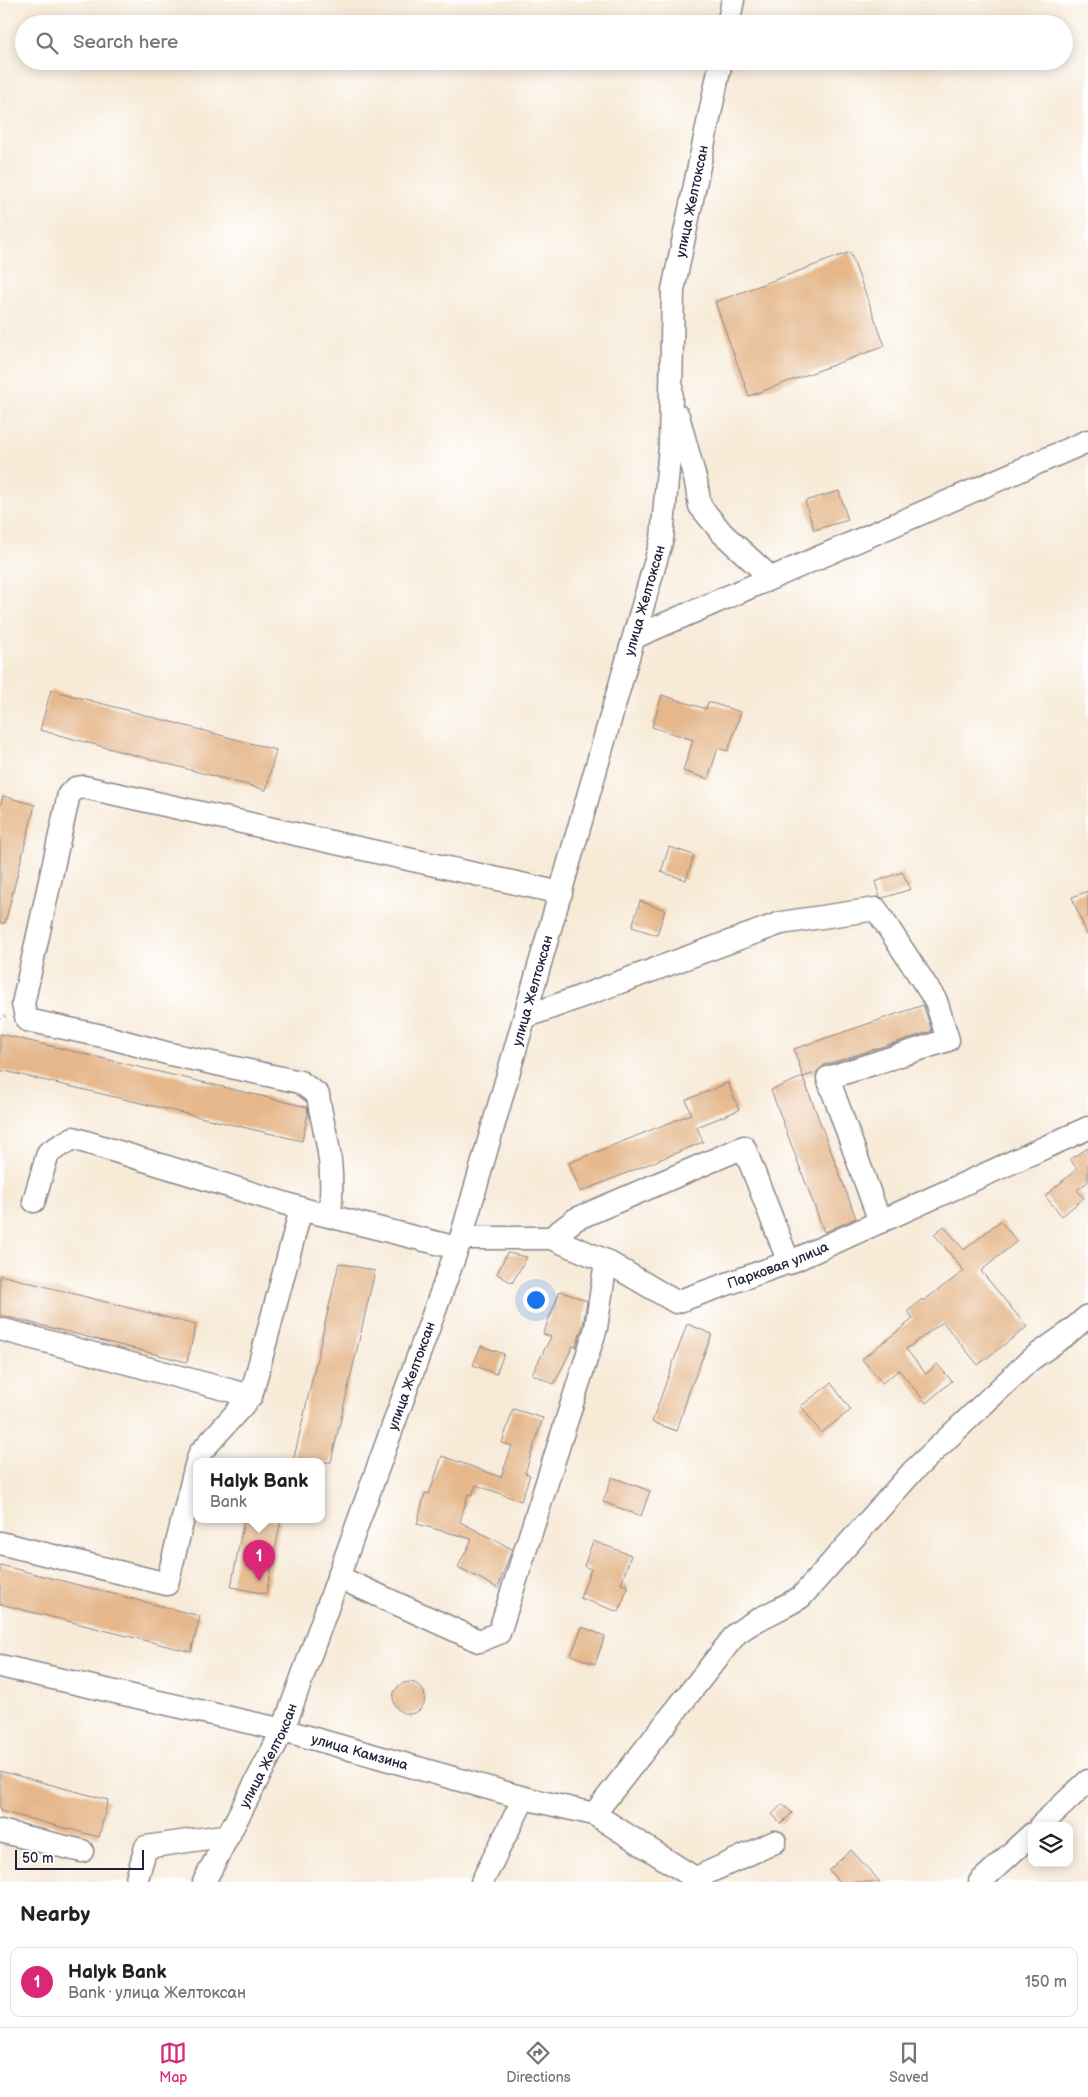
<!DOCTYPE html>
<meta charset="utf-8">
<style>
:root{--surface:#fff;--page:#f2f2f2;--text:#222;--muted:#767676;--line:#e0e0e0;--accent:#db2777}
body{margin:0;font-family:"Balsamiq Sans",sans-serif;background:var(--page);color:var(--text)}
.controls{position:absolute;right:15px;bottom:15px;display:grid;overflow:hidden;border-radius:10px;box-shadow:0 2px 12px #0003}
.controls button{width:45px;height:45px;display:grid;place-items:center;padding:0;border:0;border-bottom:1px solid var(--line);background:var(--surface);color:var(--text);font:25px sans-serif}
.scale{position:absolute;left:15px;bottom:12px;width:129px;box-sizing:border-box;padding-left:5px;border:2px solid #22223b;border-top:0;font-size:14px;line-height:18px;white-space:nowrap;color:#22223b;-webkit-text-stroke:4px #fff;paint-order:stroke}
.you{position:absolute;left:535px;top:1299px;width:18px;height:18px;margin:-12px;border:4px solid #fff;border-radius:50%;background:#1a73e8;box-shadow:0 0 0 8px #1a73e833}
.badge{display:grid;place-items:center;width:32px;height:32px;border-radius:50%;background:var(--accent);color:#fff;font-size:16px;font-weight:700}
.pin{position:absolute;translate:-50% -41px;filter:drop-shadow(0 1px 2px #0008)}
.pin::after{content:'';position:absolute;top:26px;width:18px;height:15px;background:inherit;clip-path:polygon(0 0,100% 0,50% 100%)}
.popup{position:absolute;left:193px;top:1458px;width:132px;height:65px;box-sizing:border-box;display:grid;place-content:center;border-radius:10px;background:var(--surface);filter:drop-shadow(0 1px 4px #0005);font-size:16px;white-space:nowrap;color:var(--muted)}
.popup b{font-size:19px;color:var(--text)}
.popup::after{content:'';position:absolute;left:50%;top:100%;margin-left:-10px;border:10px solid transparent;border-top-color:var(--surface)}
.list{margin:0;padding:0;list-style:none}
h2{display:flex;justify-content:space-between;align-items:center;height:65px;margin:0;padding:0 20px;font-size:21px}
h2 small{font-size:16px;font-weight:400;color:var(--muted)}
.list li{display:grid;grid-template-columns:32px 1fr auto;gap:15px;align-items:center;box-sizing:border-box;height:70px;margin:0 10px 10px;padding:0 10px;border:1px solid var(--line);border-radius:10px}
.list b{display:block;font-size:19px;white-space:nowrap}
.list p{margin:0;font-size:16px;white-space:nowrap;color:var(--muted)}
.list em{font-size:16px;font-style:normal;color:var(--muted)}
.icon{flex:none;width:28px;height:28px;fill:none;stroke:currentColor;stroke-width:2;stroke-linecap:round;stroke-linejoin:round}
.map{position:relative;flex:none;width:1088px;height:1882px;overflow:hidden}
.search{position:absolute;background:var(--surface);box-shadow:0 2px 12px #0003;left:15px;right:15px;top:15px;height:55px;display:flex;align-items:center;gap:12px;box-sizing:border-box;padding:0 18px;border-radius:28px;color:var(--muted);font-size:19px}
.sheet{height:145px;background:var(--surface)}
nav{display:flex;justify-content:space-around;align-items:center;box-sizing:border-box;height:70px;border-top:1px solid var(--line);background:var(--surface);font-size:14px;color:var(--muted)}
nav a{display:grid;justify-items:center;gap:2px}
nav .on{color:var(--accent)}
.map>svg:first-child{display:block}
.building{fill:#e5b78b}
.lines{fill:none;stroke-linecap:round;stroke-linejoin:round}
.minor-casing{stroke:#8c8689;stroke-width:25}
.path{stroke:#8c8689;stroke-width:3;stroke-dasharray:1 4;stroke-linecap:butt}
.minor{stroke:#fff;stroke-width:22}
.labels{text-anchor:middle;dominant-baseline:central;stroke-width:4.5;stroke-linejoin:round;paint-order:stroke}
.street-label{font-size:14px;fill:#22223b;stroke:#fff}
</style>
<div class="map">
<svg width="1088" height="1882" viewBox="0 0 1088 1882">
<rect width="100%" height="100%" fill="#fff"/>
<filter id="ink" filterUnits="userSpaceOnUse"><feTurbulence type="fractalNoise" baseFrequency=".02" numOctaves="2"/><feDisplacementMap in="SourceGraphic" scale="10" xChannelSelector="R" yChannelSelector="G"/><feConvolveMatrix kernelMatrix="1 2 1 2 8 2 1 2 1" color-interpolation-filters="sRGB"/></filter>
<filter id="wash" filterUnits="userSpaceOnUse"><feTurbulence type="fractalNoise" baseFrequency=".0096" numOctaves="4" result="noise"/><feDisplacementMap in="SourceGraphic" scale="20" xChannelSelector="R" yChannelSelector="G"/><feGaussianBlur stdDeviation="1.12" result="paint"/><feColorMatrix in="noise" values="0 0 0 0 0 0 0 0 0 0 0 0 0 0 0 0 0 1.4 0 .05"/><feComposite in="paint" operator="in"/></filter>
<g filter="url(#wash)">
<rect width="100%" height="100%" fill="#f7ead7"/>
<g id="blocks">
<g class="building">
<polygon points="850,252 885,346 749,396 715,302"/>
<polygon points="839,491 848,520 814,530 805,501"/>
<polygon points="51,690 276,750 266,790 40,730"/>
<polygon points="662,695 706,709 708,702 741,712 728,751 718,748 708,779 683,771 693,740 652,727"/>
<polygon points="3,796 35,805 5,923 0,923 0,806"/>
<polygon points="669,847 694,855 686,880 661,872"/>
<polygon points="902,872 911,889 883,898 880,897 875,882"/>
<polygon points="1088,891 1088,935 1087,935 1072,897"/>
<polygon points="640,901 665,910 657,935 632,927"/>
<polygon points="923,1005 932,1031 824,1065 816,1073 803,1077 794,1049"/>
<polygon points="0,1034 307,1107 308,1114 302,1141 0,1070"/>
<polygon points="803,1077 856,1218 824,1232 771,1090"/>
<polygon points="728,1083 739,1110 697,1127 703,1142 580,1192 569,1163 691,1114 686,1100"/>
<polygon points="1088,1148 1088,1182 1077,1190 1084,1198 1062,1216 1045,1196 1077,1169 1070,1159"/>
<polygon points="1000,1221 1017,1241 981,1271 1027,1327 978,1365 943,1322 906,1349 926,1374 937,1364 952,1381 926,1403 899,1370 882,1383 862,1359 913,1319 908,1311 922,1299 923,1301 964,1271 934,1234 944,1226 964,1250"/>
<polygon points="507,1253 527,1257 512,1283 497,1274"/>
<polygon points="339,1263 375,1271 331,1462 293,1462"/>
<polygon points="0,1275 196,1325 187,1362 0,1315"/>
<polygon points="560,1291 587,1301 583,1325 576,1347 573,1346 554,1384 532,1374 551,1337 543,1334"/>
<polygon points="687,1324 712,1334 689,1392 677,1431 652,1422"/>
<polygon points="481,1346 504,1354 496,1374 473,1365"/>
<polygon points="831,1383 851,1410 821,1433 801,1406"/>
<polygon points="513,1409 543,1418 525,1473 530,1475 521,1501 476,1485 472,1495 468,1494 460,1522 512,1549 498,1588 458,1567 472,1539 417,1524 425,1493 429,1494 442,1456 501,1477 512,1446 502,1443"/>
<polygon points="612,1477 650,1491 641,1516 603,1502"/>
<polygon points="244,1520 281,1520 266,1594 231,1587"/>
<polygon points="593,1541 631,1555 621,1584 628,1586 619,1612 580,1598 591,1569 584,1566"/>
<polygon points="0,1565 200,1616 191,1652 0,1604"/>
<polygon points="582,1627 605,1636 595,1664 571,1655"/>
<circle cx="409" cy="1698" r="16"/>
<polygon points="0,1771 108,1800 99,1837 0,1811"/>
<polygon points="783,1804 792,1813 781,1824 772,1814"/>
<polygon points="851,1850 880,1882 839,1882 829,1870"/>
</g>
</g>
</g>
<g filter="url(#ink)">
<use href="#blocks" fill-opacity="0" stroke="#8c8689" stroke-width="1"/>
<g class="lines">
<defs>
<g id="minor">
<polyline points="728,24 733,0"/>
<polyline points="678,416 696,482 700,506 722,533 771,578"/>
<polyline points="635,637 1088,441"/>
<polyline points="525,1017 781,923 876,909 936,1001 948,1040 828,1078 880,1222"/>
<polyline points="34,1201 48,1153 73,1138 316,1213"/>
<path d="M330,1216C332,1192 332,1165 327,1141C324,1126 320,1111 318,1095L300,1082L170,1054L107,1037L27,1020L23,1004L69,794L76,788L84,787L561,893"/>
<path id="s1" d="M461,1238H551L606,1261L676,1302L795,1260L1088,1128"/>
<polyline points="551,1238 576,1219 744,1147 789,1263"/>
<polyline points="0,1329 251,1396"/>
<polyline points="197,1462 200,1453 251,1396 301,1209 457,1248"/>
<polyline points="0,1543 167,1584 196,1465"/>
<polyline points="338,1577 479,1641 499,1633 596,1328 606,1261"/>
<path id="s2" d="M0,1666L283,1730L524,1798L594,1814L701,1882"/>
<path d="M594,1814L736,1634C756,1618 780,1610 801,1597L913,1471L1030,1360L1067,1334L1088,1316"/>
<polyline points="1040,1826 1088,1781"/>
<polyline points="0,1831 82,1851"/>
<polyline points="696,1878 775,1842"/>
<polyline points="136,1882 146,1847 229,1835"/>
<path id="s3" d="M204,1882L283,1730L461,1238L662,539L670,446L673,290L721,61"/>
<polyline points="482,1882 524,1798"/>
<polyline points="980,1882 1032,1834"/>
</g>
</defs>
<use href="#minor" class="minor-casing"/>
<polyline class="path" points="0,1019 6,1015"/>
<use href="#minor" class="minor"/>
</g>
</g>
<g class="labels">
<g class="street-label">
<text stroke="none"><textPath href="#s3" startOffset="1762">улица Желтоксан</textPath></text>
<text stroke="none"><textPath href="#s3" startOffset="1358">улица Желтоксан</textPath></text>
<text stroke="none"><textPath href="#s3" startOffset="952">улица Желтоксан</textPath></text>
<text stroke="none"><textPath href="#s1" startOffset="339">Парковая улица</textPath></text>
<text stroke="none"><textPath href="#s3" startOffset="548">улица Желтоксан</textPath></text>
<text stroke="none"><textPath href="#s2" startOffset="370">улица Камзина</textPath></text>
<text stroke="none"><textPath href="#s3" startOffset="142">улица Желтоксан</textPath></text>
</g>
</g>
</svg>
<div class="controls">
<button><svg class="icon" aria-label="layers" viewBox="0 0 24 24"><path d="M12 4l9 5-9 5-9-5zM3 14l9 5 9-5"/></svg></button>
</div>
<div class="scale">50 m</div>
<div class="you"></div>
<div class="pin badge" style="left:259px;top:1581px">1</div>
<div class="popup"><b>Halyk Bank</b>Bank</div>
<div class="search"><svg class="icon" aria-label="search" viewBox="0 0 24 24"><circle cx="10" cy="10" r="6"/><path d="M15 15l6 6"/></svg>Search here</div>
</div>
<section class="sheet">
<h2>Nearby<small></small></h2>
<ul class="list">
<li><span class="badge">1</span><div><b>Halyk Bank</b><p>Bank · улица Желтоксан</p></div><em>150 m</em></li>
</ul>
</section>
<nav>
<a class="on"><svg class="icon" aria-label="map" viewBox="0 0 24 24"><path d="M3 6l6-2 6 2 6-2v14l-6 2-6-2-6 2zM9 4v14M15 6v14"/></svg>Map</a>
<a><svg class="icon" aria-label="directions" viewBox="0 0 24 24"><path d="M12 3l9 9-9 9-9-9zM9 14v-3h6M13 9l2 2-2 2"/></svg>Directions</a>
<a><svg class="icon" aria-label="saved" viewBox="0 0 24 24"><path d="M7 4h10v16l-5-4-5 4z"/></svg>Saved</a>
</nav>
